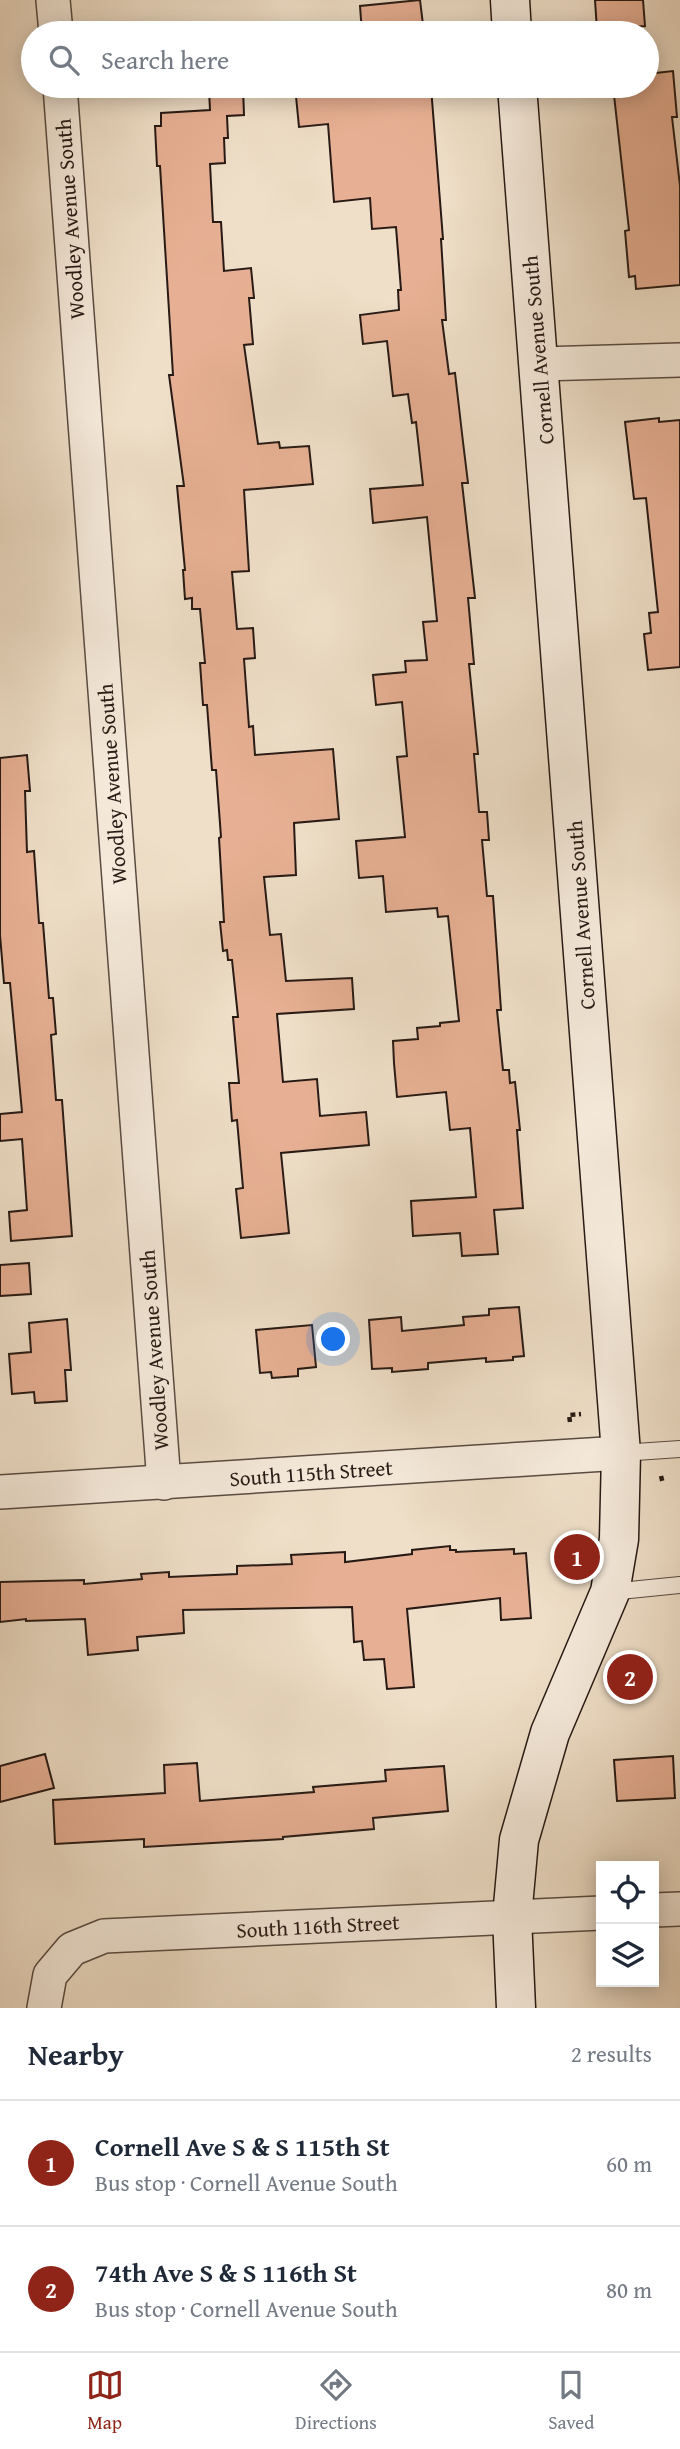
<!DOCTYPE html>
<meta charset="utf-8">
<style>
:root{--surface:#fff;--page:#f6f6f7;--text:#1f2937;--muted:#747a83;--line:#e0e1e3;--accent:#8f2418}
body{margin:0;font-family:"Gentium Book Plus",serif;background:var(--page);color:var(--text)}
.controls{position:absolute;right:21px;bottom:21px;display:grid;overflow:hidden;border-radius:0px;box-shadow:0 4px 18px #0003}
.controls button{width:63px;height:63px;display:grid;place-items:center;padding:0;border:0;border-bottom:2px solid var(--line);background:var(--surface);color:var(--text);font:35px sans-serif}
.you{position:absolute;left:334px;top:1340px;width:24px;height:24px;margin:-18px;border:5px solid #fff;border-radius:50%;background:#1a73e8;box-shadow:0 0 0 10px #1a73e833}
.badge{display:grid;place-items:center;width:46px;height:46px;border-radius:50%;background:var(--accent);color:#fff;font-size:23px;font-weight:700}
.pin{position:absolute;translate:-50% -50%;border:4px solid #fff;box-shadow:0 2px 7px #0006}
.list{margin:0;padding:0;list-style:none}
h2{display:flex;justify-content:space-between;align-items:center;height:91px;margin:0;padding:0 28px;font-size:30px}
h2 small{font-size:23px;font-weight:400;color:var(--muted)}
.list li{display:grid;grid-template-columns:46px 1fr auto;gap:21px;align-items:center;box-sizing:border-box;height:126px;padding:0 28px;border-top:2px solid var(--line)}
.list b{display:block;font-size:26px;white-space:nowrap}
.list p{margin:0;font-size:23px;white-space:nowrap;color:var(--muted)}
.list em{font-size:23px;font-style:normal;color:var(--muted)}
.icon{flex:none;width:38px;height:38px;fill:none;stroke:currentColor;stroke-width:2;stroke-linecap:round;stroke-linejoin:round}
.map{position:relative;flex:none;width:680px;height:2008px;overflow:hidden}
.search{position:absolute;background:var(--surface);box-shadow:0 4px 18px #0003;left:21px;right:21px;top:21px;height:77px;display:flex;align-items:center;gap:18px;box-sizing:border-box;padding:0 24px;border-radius:38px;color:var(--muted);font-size:26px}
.sheet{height:343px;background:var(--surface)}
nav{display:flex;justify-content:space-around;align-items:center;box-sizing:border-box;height:98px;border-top:2px solid var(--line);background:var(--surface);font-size:19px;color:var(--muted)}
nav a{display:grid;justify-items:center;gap:4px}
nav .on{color:var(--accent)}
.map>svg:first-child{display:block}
.building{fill:#e7b094;stroke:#271a15;stroke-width:2}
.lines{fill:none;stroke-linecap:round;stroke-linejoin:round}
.lane-casing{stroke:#594b42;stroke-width:18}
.street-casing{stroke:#594b42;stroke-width:36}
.secondary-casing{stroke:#271a15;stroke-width:41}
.path{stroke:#271a15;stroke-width:4.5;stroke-dasharray:5 3.5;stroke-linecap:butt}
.lane{stroke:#f5eadb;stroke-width:16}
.street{stroke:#f5eadb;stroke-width:33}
.secondary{stroke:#f5eadb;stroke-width:38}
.labels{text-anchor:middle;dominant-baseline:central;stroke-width:5;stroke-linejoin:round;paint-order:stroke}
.street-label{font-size:21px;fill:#271a15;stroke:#f5eadb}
</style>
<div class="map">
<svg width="680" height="2008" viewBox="0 0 680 2008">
<rect width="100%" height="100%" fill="#efdfc8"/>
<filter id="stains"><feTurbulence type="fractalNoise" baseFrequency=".00286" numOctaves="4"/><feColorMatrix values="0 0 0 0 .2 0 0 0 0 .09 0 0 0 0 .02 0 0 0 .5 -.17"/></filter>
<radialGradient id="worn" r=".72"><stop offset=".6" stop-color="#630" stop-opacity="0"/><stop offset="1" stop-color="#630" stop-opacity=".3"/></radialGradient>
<g class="building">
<polygon points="420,0 424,33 362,33 360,6"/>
<polygon points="595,0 643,0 645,26 597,30"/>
<polygon points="673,71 677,117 672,117 680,186 680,285 636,289 635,276 629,277 625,231 629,230 613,86 647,86 647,74"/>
<polygon points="295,86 337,86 337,94 431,87 443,239 441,239 446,320 442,320 449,374 455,373 463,442 468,483 462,483 475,598 468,598 474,664 469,664 478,754 474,754 479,812 487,812 489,840 482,840 487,896 493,896 501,1010 497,1010 503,1070 509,1070 510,1083 515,1082 520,1130 517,1130 523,1208 494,1210 498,1254 462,1256 460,1233 413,1236 411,1201 476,1197 470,1128 450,1130 446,1092 397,1097 394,1063 393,1041 418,1039 417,1028 440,1026 440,1023 459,1021 448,916 438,917 437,908 386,912 383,876 359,878 356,841 405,837 397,757 407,756 402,702 376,705 373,675 406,672 405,661 427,660 423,622 437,621 427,517 373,523 370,489 423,485 416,422 412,423 408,394 393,396 387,341 363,344 360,315 399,310 398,290 401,290 396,227 372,229 370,198 334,202 328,124 299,127"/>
<polygon points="243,88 244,115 227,116 228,138 224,138 225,163 210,164 213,222 221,222 224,271 251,268 254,298 249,298 253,344 244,345 258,444 279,442 280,448 309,446 313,484 244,490 249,571 232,572 237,629 253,628 255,658 244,659 249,727 253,726 255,755 333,749 339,819 294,823 296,875 264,877 270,935 281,934 286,981 352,978 354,1009 277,1014 283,1082 317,1079 320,1116 366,1112 369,1145 281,1153 289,1233 241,1238 236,1189 243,1188 237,1120 232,1121 229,1083 239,1083 233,1017 238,1017 232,960 228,960 227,950 223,951 220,922 224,922 219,838 221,837 216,770 212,770 207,705 203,705 200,663 205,663 200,609 192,609 192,598 185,599 183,570 185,570 177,486 184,486 169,375 173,375 160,166 157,166 155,126 161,126 161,113 210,110 209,90"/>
<polygon points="659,418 659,422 680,420 680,667 648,670 644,634 651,633 649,613 658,612 646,498 634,499 625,422"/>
<polygon points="27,755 30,791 25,791 27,852 34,851 39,923 43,923 49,998 53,998 56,1034 51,1035 56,1100 62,1100 72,1236 11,1241 9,1212 27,1210 22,1139 0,1141 0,1114 22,1112 10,983 4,983 0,935 0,758"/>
<polygon points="29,1263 31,1294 0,1296 0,1265"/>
<polygon points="519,1307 524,1356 513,1357 513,1360 486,1362 486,1358 428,1363 428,1369 392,1372 392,1368 372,1369 369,1320 401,1317 402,1331 464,1325 463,1317 489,1315 489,1309"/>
<polygon points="67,1319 71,1370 65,1370 67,1401 35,1403 34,1392 12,1394 9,1354 31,1352 29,1323"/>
<polygon points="312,1325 316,1367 298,1369 298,1376 272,1378 271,1372 260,1373 256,1330"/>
<polygon points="450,1546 450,1550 456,1550 456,1552 514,1549 514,1554 526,1553 531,1618 501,1620 500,1598 407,1609 414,1687 387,1689 384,1659 364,1660 362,1641 354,1642 352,1607 183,1610 184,1633 137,1637 138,1650 88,1655 85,1619 26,1621 26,1619 0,1622 0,1582 84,1580 84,1584 142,1579 141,1574 169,1572 169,1577 237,1574 237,1566 292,1564 291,1555 345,1552 345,1562 412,1554 412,1550"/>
<polygon points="45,1754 54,1788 0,1802 0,1766"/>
<polygon points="673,1756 675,1798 617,1801 614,1760"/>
<polygon points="197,1763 200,1801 314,1792 313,1787 386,1781 385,1770 444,1766 448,1811 373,1818 374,1829 283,1837 283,1839 144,1847 144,1839 55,1844 53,1800 165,1793 164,1765"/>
</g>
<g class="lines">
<defs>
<g id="lane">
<polyline points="621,1453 680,1449"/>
<polyline points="610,1592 680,1585"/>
</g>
<g id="street">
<polyline points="53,0 56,33"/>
<polyline points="60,86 164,1483"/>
<polyline points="540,364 680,360"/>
<polyline points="0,1492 621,1453"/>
<polyline points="654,1910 680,1909"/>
<polyline points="44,2008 50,1975 72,1949 104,1936 601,1913"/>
</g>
<g id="secondary">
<polyline points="510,0 512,33"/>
<polyline points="516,2008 512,1917 519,1840 550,1733 610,1592 619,1539 621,1453 517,86"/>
</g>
</defs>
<use href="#lane" class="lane-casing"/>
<use href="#street" class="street-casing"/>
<use href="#secondary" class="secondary-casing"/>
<g class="path">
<polyline points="570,1422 569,1415 581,1414"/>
<polyline points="661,1476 663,1484"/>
</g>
<use href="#lane" class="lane"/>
<use href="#street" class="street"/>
<use href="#secondary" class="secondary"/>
</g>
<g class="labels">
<g class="street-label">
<text transform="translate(70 219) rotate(-94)">Woodley Avenue South</text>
<text transform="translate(538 350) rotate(-95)">Cornell Avenue South</text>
<text transform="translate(112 784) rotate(-94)">Woodley Avenue South</text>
<text transform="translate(581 915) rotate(-94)">Cornell Avenue South</text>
<text transform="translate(154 1350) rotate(-94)">Woodley Avenue South</text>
<text transform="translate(311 1473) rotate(-4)">South 115th Street</text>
<text transform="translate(318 1926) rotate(-3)">South 116th Street</text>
</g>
</g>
<rect width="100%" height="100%" filter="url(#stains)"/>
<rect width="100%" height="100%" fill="url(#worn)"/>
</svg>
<div class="controls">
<button><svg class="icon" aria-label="locate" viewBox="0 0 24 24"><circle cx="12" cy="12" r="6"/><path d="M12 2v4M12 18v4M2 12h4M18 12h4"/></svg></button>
<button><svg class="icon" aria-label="layers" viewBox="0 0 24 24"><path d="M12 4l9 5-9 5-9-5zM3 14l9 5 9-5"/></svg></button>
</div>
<div class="you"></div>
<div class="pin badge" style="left:577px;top:1557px">1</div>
<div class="pin badge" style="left:630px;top:1677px">2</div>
<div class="search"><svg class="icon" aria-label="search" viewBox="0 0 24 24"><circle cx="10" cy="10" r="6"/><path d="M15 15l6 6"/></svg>Search here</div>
</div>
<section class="sheet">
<h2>Nearby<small>2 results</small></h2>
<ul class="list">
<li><span class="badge">1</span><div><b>Cornell Ave S &amp; S 115th St</b><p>Bus stop · Cornell Avenue South</p></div><em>60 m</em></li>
<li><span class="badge">2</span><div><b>74th Ave S &amp; S 116th St</b><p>Bus stop · Cornell Avenue South</p></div><em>80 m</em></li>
</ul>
</section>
<nav>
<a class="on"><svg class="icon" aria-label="map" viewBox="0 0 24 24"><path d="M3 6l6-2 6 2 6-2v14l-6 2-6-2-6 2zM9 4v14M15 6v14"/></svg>Map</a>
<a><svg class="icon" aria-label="directions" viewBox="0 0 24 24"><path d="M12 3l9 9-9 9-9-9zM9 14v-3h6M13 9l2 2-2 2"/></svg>Directions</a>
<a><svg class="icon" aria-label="saved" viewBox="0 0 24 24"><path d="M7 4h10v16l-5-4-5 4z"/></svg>Saved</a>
</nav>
